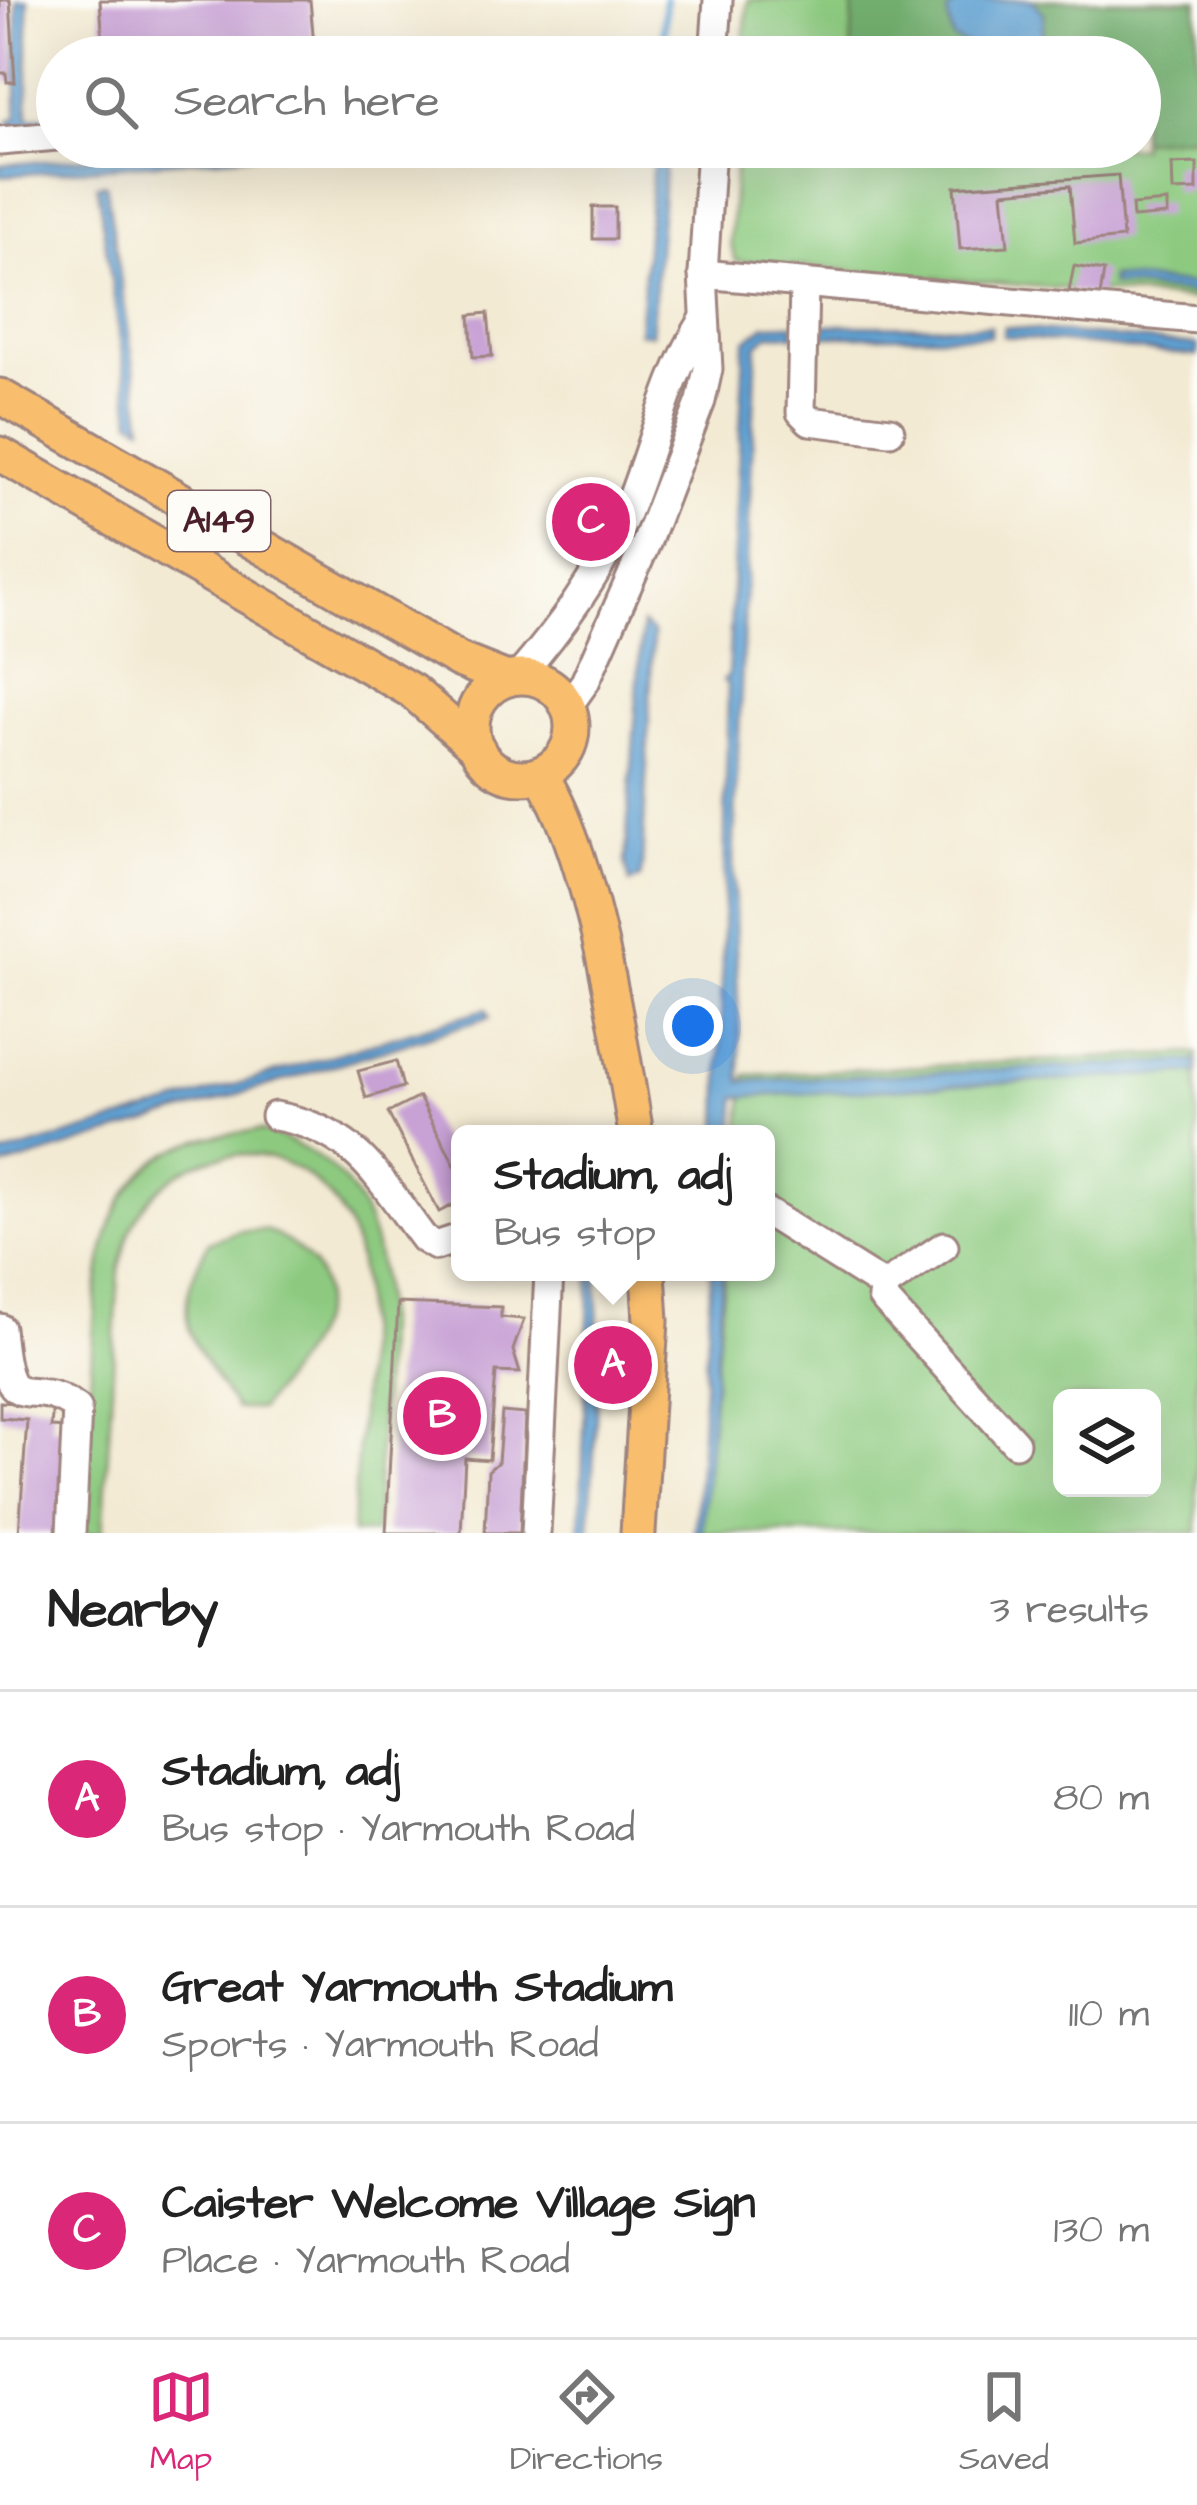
<!DOCTYPE html>
<meta charset="utf-8">
<style>
:root{--surface:#fff;--page:#f2f2f2;--text:#222;--muted:#767676;--line:#e0e0e0;--accent:#db2777}
body{margin:0;font-family:"Architects Daughter",sans-serif;background:var(--page);color:var(--text)}
.controls{position:absolute;right:36px;bottom:36px;display:grid;overflow:hidden;border-radius:18px;box-shadow:0 12px 48px #0002}
.controls button{width:108px;height:108px;display:grid;place-items:center;padding:0;border:0;border-bottom:3px solid var(--line);background:var(--surface);color:var(--text);font:60px sans-serif}
.you{position:absolute;left:693px;top:1026px;width:42px;height:42px;margin:-30px;border:9px solid #fff;border-radius:50%;background:#1a73e8;box-shadow:0 0 0 18px #1a73e833}
.badge{display:grid;place-items:center;width:78px;height:78px;border-radius:50%;background:var(--accent);color:#fff;font-size:39px;font-weight:700}
.pin{position:absolute;translate:-50% -50%;border:6px solid #fff;box-shadow:0 3px 12px #0006}
.popup{position:absolute;left:451px;top:1125px;width:324px;height:156px;box-sizing:border-box;display:grid;place-content:center;border-radius:18px;background:var(--surface);filter:drop-shadow(0 3px 9px #0005);font-size:39px;white-space:nowrap;color:var(--muted)}
.popup b{font-size:45px;color:var(--text)}
.popup::after{content:'';position:absolute;left:50%;top:100%;margin-left:-24px;border:24px solid transparent;border-top-color:var(--surface)}
.list{margin:0;padding:0;list-style:none}
h2{display:flex;justify-content:space-between;align-items:center;height:156px;margin:0;padding:0 48px;font-size:51px}
h2 small{font-size:39px;font-weight:400;color:var(--muted)}
.list li{display:grid;grid-template-columns:78px 1fr auto;gap:36px;align-items:center;box-sizing:border-box;height:216px;padding:0 48px;border-top:3px solid var(--line)}
.list b{display:block;font-size:45px;white-space:nowrap}
.list p{margin:0;font-size:39px;white-space:nowrap;color:var(--muted)}
.list em{font-size:39px;font-style:normal;color:var(--muted)}
.icon{flex:none;width:66px;height:66px;fill:none;stroke:currentColor;stroke-width:2;stroke-linecap:round;stroke-linejoin:round}
.map{position:relative;flex:none;width:1197px;height:1533px;overflow:hidden}
.search{position:absolute;background:var(--surface);box-shadow:0 12px 48px #0002;left:36px;right:36px;top:36px;height:132px;display:flex;align-items:center;gap:30px;box-sizing:border-box;padding:0 42px;border-radius:66px;color:var(--muted);font-size:45px}
.sheet{height:804px;background:var(--surface)}
nav{display:flex;justify-content:space-around;align-items:center;box-sizing:border-box;height:168px;border-top:3px solid var(--line);background:var(--surface);font-size:33px;color:var(--muted)}
nav a{display:grid;justify-items:center;gap:6px}
nav .on{color:var(--accent)}
.map>svg:first-child{display:block}
.green{fill:#8dca80;stroke:#6c7456;stroke-width:3;fill-rule:evenodd}
.forest{fill:#72ae6e;stroke:#5e664c;stroke-width:3}
.water{fill:#5ea0d2;stroke:#54607e;stroke-width:3}
.lines{fill:none;stroke-linecap:round;stroke-linejoin:round}
.stream{stroke:#5ea0d2;stroke-width:8}
.building{fill:#c8a1d5}
.minor-casing{stroke:#9e847f;stroke-width:33}
.major-casing{stroke:#9e847f;stroke-width:39}
.minor{stroke:#fff;stroke-width:27}
.major{stroke:#f9be6d;stroke-width:33}
.labels{text-anchor:middle;dominant-baseline:central;stroke-width:9;stroke-linejoin:round;paint-order:stroke}
.shield{fill:#fdfcf7;stroke:#806168;stroke-width:3}
.shield-label{font-size:36px;font-weight:bold;fill:#4a1f2b}
</style>
<div class="map">
<svg width="1197" height="1533" viewBox="0 0 1197 1533">
<rect width="100%" height="100%" fill="#fdfcf7"/>
<filter id="ink" filterUnits="userSpaceOnUse"><feTurbulence type="fractalNoise" baseFrequency=".00833" numOctaves="2"/><feDisplacementMap in="SourceGraphic" scale="24" xChannelSelector="R" yChannelSelector="G"/><feConvolveMatrix kernelMatrix="1 2 1 2 8 2 1 2 1" color-interpolation-filters="sRGB"/></filter>
<filter id="wash" filterUnits="userSpaceOnUse"><feTurbulence type="fractalNoise" baseFrequency=".004" numOctaves="4" result="noise"/><feDisplacementMap in="SourceGraphic" scale="48" xChannelSelector="R" yChannelSelector="G"/><feGaussianBlur stdDeviation="2.7" result="paint"/><feColorMatrix in="noise" values="0 0 0 0 0 0 0 0 0 0 0 0 0 0 0 0 0 1.4 0 .05"/><feComposite in="paint" operator="in"/></filter>
<g filter="url(#wash)">
<rect width="100%" height="100%" fill="#f3ead3"/>
<g class="green">
<polygon points="748,0 1197,0 1197,300 736,261 730,243 736,147 1140,147 1140,57 742,57"/>
<path d="M1197,1053V1533H697L725,1272H766V1134H740L746,1075ZM1062,1398H1152V1488H1062Z"/>
<path d="M261,1131C389,1169 387,1275 382,1386C380,1435 377,1484 375,1533H352C355,1460 375,1306 354,1242C321,1141 200,1123 140,1212C128,1230 124,1251 119,1271L103,1533H81C84,1477 88,1422 91,1366C98,1240 106,1136 261,1131Z"/>
<path d="M266,1230C370,1279 310,1344 260,1409H236C192,1339 165,1323 209,1242L238,1231Z"/>
</g>
<g class="forest">
<polygon points="853,0 1197,0 1197,136 1140,140 1140,57 851,57"/>
<polygon points="848,147 1042,147 848,159"/>
</g>
<g class="water">
<polygon points="17,0 28,0 28,118 57,116 57,125 9,129 9,120 17,118"/>
<path d="M960,0H1032L1044,13L1042,46C1015,62 980,52 953,39L947,12Z"/>
<polygon points="217,147 346,147 0,176 0,165"/>
<polygon points="653,163 665,166 651,334 639,333"/>
<polygon points="106,184 143,426 132,420 97,185"/>
<polygon points="1111,277 1197,285 1197,294 1111,285"/>
<polygon points="794,324 794,335 769,334 757,345 733,860 741,1081 1197,1061 1197,1073 737,1097 734,1134 719,1134 728,685 723,680 728,676 744,351 746,340 765,325"/>
<polygon points="818,325 990,326 990,336 817,336"/>
<polygon points="1004,327 1197,345 1197,356 1003,336"/>
<polygon points="642,624 653,634 642,869 640,879 630,883 625,863"/>
<polygon points="486,1009 490,1017 0,1168 0,1156"/>
<polygon points="590,1272 597,1272 599,1369 589,1533 580,1533"/>
<polygon points="711,1272 723,1272 702,1533 695,1533"/>
</g>
<g class="lines">
<polyline class="stream" points="664,37 665,0"/>
</g>
<g id="blocks">
<g class="building">
<polygon points="0,0 10,0 15,82 7,82 6,73 0,73"/>
<polygon points="100,0 310,0 315,57 104,57"/>
<polygon points="1197,163 1197,190 1173,191 1172,164"/>
<polygon points="1118,175 1123,238 1075,243 1070,186 1003,192 1008,246 960,249 955,187"/>
<polygon points="1167,202 1167,215 1133,218 1132,205"/>
<rect x="593" y="207" width="22" height="32"/>
<polygon points="1074,266 1104,271 1100,296 1069,291"/>
<polygon points="488,313 492,356 473,357 470,315"/>
<polygon points="396,1061 403,1087 366,1098 358,1071"/>
<polygon points="419,1097 460,1175 460,1201 439,1212 388,1113"/>
<polygon points="398,1303 501,1307 501,1317 524,1319 513,1350 520,1373 496,1372 489,1460 465,1458 461,1533 386,1533"/>
<polygon points="0,1402 53,1405 51,1427 69,1428 61,1533 19,1533 27,1420 0,1418"/>
<polygon points="502,1412 525,1414 520,1533 485,1533 488,1471 498,1462"/>
</g>
</g>
</g>
<g filter="url(#ink)">
<use href="#blocks" fill-opacity="0" stroke="#9e847f" stroke-width="3"/>
<g class="lines">
<defs>
<g id="minor">
<polyline points="714,57 718,0"/>
<polyline points="0,141 57,136"/>
<polyline points="703,274 1197,319"/>
<polyline points="804,285 801,412 810,421 890,431"/>
<path d="M518,677C559,630 594,582 621,525C652,457 663,384 703,321"/>
<polyline points="568,706 585,682 647,541 701,401 708,369 703,274 711,147"/>
<path d="M275,1116C357,1130 378,1178 424,1239L436,1246L460,1238"/>
<polyline points="766,1212 884,1286 882,1297 1015,1443"/>
<polyline points="884,1286 944,1246"/>
<path d="M0,1328C9,1428 25,1370 77,1408L71,1533"/>
<polyline points="536,1533 549,1272"/>
</g>
<g id="major">
<polyline points="0,396 459,660 507,679"/>
<polyline points="0,454 412,691 478,749"/>
<circle cx="522" cy="727" r="50"/>
<path d="M540,774C592,851 620,1038 636,1134"/>
<polyline points="638,1533 651,1321 648,1272"/>
</g>
</defs>
<use href="#minor" class="minor-casing"/>
<use href="#major" class="major-casing"/>
<use href="#minor" class="minor"/>
<use href="#major" class="major"/>
</g>
</g>
<g class="labels">
<rect class="shield" x="168" y="491" width="102" height="60" rx="9"/>
<g class="shield-label">
<text x="219" y="521">A149</text>
</g>
</g>
</svg>
<div class="controls">
<button><svg class="icon" aria-label="layers" viewBox="0 0 24 24"><path d="M12 4l9 5-9 5-9-5zM3 14l9 5 9-5"/></svg></button>
</div>
<div class="you"></div>
<div class="pin badge" style="left:613px;top:1365px">A</div>
<div class="popup"><b>Stadium, adj</b>Bus stop</div>
<div class="pin badge" style="left:442px;top:1416px">B</div>
<div class="pin badge" style="left:591px;top:522px">C</div>
<div class="search"><svg class="icon" aria-label="search" viewBox="0 0 24 24"><circle cx="10" cy="10" r="6"/><path d="M15 15l6 6"/></svg>Search here</div>
</div>
<section class="sheet">
<h2>Nearby<small>3 results</small></h2>
<ul class="list">
<li><span class="badge">A</span><div><b>Stadium, adj</b><p>Bus stop · Yarmouth Road</p></div><em>80 m</em></li>
<li><span class="badge">B</span><div><b>Great Yarmouth Stadium</b><p>Sports · Yarmouth Road</p></div><em>110 m</em></li>
<li><span class="badge">C</span><div><b>Caister Welcome Village Sign</b><p>Place · Yarmouth Road</p></div><em>130 m</em></li>
</ul>
</section>
<nav>
<a class="on"><svg class="icon" aria-label="map" viewBox="0 0 24 24"><path d="M3 6l6-2 6 2 6-2v14l-6 2-6-2-6 2zM9 4v14M15 6v14"/></svg>Map</a>
<a><svg class="icon" aria-label="directions" viewBox="0 0 24 24"><path d="M12 3l9 9-9 9-9-9zM9 14v-3h6M13 9l2 2-2 2"/></svg>Directions</a>
<a><svg class="icon" aria-label="saved" viewBox="0 0 24 24"><path d="M7 4h10v16l-5-4-5 4z"/></svg>Saved</a>
</nav>
